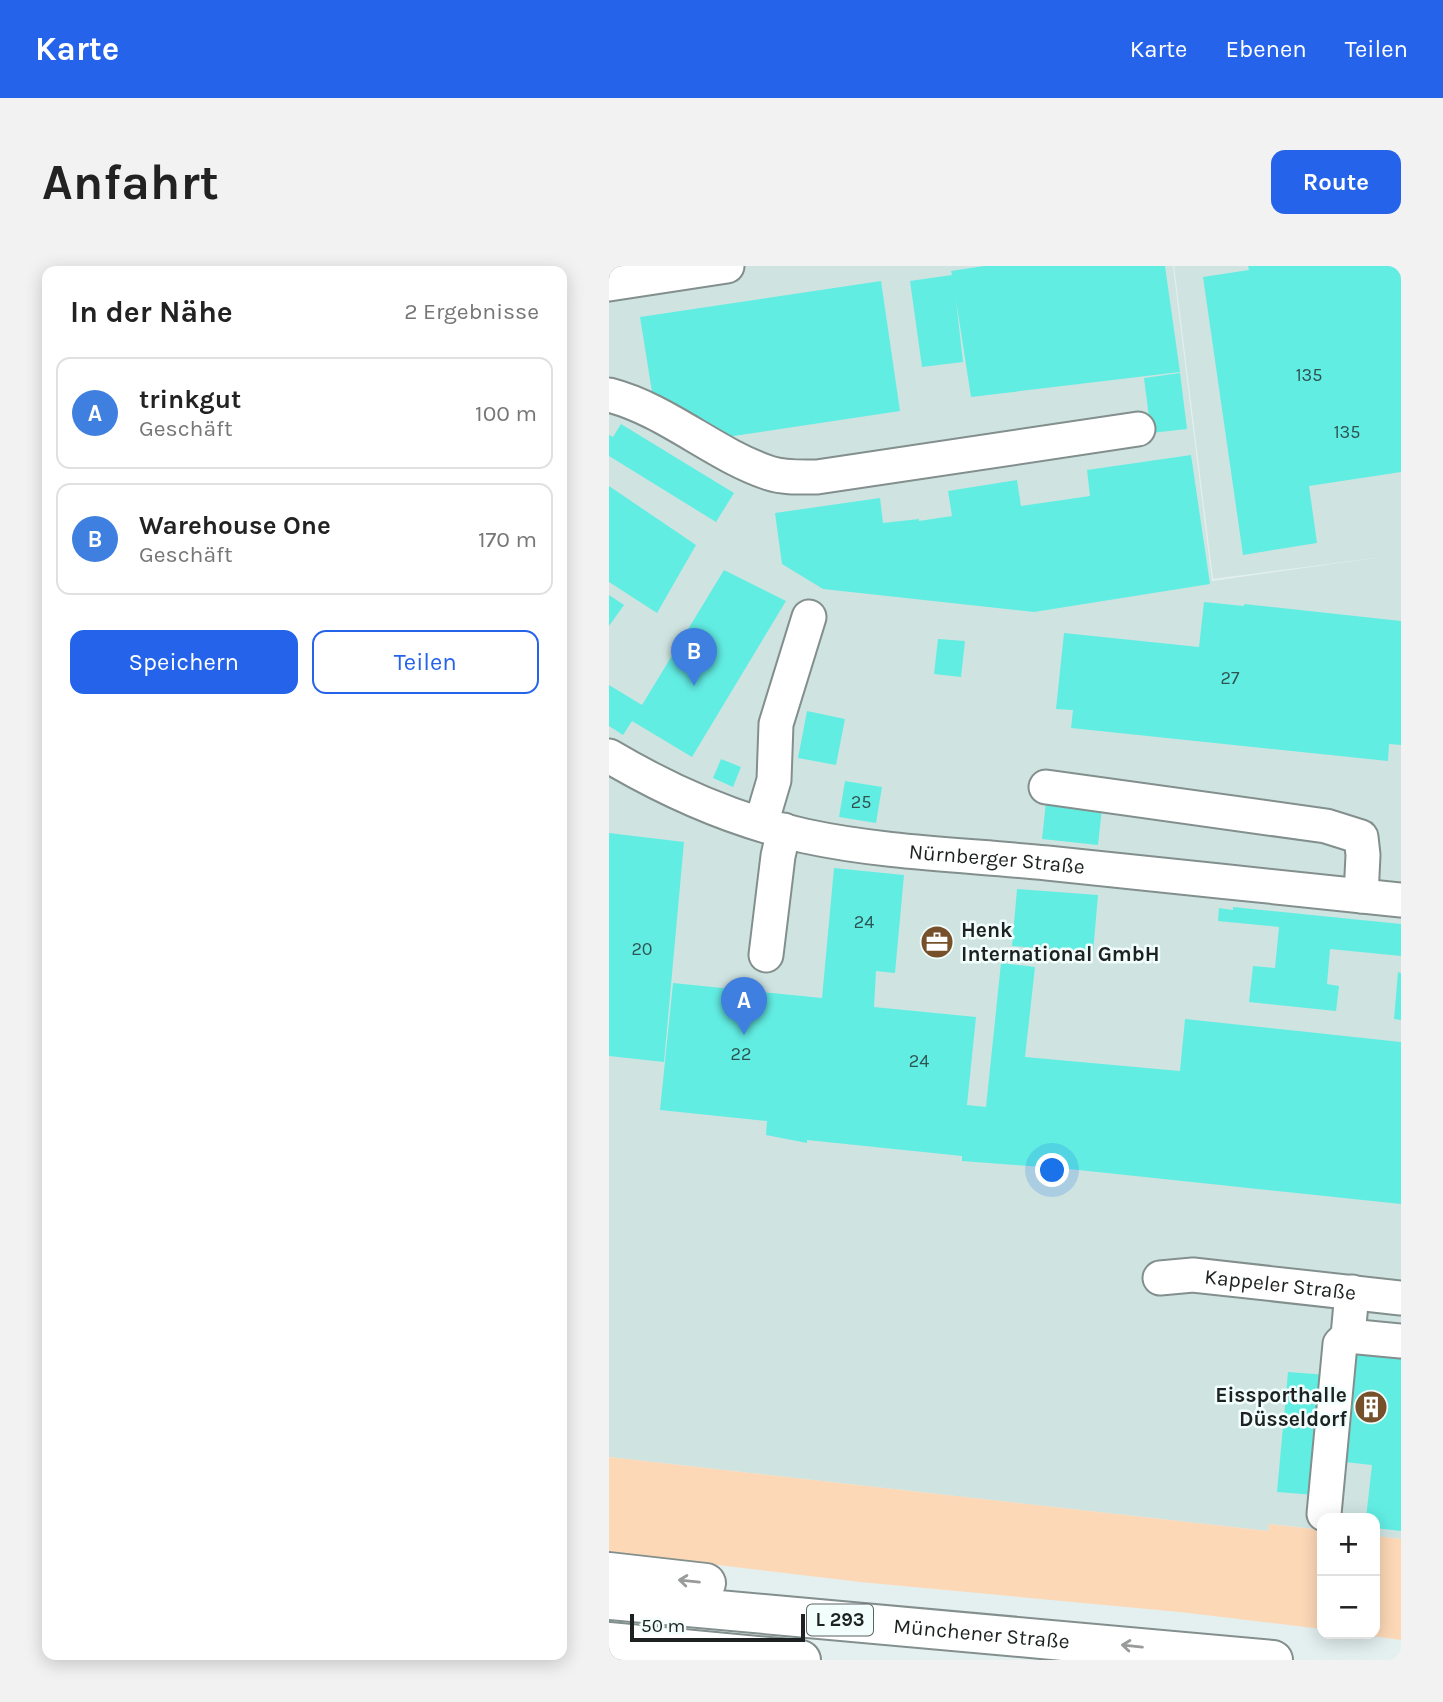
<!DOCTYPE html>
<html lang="de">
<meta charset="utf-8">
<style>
:root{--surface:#fff;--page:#f2f2f2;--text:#222;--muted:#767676;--line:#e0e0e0;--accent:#2563eb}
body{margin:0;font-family:Karla,sans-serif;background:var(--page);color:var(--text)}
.controls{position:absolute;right:21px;bottom:21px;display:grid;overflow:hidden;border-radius:14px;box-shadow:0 4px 18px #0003}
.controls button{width:63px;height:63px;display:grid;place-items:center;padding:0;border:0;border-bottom:2px solid var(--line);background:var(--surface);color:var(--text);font:35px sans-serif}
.scale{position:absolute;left:21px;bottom:18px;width:175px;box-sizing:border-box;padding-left:7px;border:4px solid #1d2121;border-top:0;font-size:19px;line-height:24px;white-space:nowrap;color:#1d2121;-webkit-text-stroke:5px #f1fefc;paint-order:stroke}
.you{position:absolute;left:444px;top:905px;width:24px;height:24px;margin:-18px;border:5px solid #fff;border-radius:50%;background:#1a73e8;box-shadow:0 0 0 10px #1a73e833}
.badge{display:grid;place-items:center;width:46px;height:46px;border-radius:50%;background:var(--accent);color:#fff;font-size:23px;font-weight:700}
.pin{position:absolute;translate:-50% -58px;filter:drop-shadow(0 2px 4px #0008)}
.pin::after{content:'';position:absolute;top:37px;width:24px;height:21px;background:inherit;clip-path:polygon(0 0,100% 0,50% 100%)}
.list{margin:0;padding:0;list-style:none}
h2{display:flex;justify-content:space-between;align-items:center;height:91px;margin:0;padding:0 28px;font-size:30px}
h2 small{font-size:23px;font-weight:400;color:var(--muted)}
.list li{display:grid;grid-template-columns:46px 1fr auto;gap:21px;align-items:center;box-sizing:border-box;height:112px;margin:0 14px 14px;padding:0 14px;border:2px solid var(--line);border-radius:14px}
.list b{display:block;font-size:26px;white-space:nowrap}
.list p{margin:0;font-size:23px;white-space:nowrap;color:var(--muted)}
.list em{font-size:23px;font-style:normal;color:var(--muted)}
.actions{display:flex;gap:14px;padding:21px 28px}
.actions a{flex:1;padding:16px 0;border:2px solid var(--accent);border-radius:14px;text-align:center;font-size:24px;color:var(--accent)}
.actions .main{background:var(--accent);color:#fff}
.map{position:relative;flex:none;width:792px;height:1394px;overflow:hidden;border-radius:14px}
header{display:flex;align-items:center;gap:42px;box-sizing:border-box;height:98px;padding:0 35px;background:var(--accent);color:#fff}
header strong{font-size:33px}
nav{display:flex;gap:38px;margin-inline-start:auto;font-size:24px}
.intro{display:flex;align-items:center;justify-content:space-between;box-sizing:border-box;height:168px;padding:0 42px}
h1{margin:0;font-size:49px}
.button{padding:18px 32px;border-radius:14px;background:var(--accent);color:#fff;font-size:24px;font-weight:700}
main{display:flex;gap:42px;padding:0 42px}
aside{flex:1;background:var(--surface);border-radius:14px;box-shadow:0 4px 18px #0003}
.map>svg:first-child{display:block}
.built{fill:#cfe4e1}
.green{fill:#fdd8b7}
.building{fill:#62ede3}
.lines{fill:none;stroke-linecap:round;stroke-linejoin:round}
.minor-casing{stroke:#838f8d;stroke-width:37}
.highway-casing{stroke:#838f8d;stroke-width:42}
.minor{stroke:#fff;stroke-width:33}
.highway{stroke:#fff;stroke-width:38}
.oneway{stroke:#999b9b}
.labels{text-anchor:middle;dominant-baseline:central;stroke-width:5;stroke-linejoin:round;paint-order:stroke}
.number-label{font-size:18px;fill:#2e5452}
.shield{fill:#f1fefc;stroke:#5d6363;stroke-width:2}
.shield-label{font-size:19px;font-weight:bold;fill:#1d2121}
.street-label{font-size:21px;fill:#1d2121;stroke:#f1fefc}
.poi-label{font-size:21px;font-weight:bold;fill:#1d2121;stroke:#f1fefc;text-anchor:start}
</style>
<header>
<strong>Karte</strong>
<nav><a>Karte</a><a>Ebenen</a><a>Teilen</a></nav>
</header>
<div class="intro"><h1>Anfahrt</h1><a class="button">Route</a></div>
<main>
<aside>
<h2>In der Nähe<small>2 Ergebnisse</small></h2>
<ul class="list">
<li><span class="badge" style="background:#3f7fe0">A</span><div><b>trinkgut</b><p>Geschäft</p></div><em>100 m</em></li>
<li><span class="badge" style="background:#3f7fe0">B</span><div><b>Warehouse One</b><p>Geschäft</p></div><em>170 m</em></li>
</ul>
<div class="actions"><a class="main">Speichern</a><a>Teilen</a></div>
</aside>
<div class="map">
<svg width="792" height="1394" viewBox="0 0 792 1394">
<rect width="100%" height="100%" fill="#e3f0ef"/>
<g class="built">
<polygon points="0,0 564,0 603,315 773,291 604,313 565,0 792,0 792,625 164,556 0,483"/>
<polygon points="0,497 160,568 792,639 792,1273 766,1270 766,1252 713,1252 713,1264 660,1258 659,1265 0,1191"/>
</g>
<g class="green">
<polygon points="0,1191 659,1265 660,1258 713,1264 713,1363 571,1346 251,1316 0,1286"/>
<polygon points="766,1270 792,1273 792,1374 749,1368 766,1368"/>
</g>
<g class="building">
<polygon points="375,0 556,0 571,106 362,131 347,34 354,96 313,101 301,15 343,9 342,5"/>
<polygon points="639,0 792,0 792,206 700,220 708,277 634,289 594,11 640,4"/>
<polygon points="272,15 291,145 118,171 43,126 31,51"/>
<polygon points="571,107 578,163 542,167 535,112"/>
<polygon points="12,158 125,227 107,256 0,190 0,169 4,171"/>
<polygon points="582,189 601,318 425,346 214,323 173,298 166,247 271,232 274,257 310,253 310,255 343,250 339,225 408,214 412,240 481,230 478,204"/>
<polygon points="0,220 87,279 48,347 0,316"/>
<polygon points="115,304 177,335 83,491 23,455 14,469 0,460 0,419 33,439"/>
<polygon points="0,329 15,339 0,360"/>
<polygon points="595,336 635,340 635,338 792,355 792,479 780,478 779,495 462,462 464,444 447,443 455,367 590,381"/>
<polygon points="329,373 356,375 352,411 325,408"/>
<polygon points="198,445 236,453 227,499 189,492"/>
<polygon points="112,493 132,501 124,521 104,512"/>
<polygon points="236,515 273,521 267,557 230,551"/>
<polygon points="437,536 493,542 489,579 433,573"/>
<polygon points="0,567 75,576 55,796 0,790"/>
<polygon points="225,602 295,609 286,707 267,705 265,741 367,751 358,839 377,841 392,697 426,701 416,791 571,805 576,753 792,776 792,938 460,903 353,895 353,890 198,874 198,877 157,869 158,855 51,844 64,717 213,732"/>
<polygon points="408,623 489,629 484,687 403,680"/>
<polygon points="624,641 792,658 792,690 721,683 718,718 730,720 727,745 640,736 644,700 666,702 670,661 609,655 610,642 624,644"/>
<polygon points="789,706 792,707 792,754 785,753"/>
<polygon points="738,1081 792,1087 792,1265 766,1262 766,1252 757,1252 763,1199 726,1195"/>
<polygon points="679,1106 718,1109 706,1229 668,1226"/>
</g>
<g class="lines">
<defs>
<g id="minor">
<polyline points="0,18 118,0"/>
<path d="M0,129C58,144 104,188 160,207C175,212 192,211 208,211L529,163"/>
<path id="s1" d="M0,490C61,526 126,555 196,570C275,587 358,589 438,597C556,609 674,622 792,634"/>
<polyline points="437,521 717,560 752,571 754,589 752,630"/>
<polyline points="152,558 165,514 167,458 200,351"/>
<polyline points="157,689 169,590 175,564"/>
<path id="s2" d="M551,1012L584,1009L792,1032"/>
<polyline points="739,1070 792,1075"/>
<polyline points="715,1248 731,1078 739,1070 743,1026"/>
</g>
<g id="highway">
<polyline points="0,1306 97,1317"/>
<path id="s3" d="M0,1334L664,1394"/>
<polyline points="0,1376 192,1394"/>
</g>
</defs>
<use href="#minor" class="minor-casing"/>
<use href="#highway" class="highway-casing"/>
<use href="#minor" class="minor"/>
<use href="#highway" class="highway"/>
</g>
<defs><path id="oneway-shaft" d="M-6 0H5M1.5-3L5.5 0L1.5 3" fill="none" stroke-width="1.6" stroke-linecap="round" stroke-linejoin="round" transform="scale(1.75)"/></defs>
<g class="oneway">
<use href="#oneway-shaft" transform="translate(80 1315) rotate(-174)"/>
<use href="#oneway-shaft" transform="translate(523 1380) rotate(-174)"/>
</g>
<defs>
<symbol id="office-disc" viewBox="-11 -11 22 22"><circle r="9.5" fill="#75502b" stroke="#f1fefc"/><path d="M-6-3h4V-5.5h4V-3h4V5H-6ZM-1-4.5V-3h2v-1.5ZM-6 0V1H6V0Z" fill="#fff"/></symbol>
<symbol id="building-disc" viewBox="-11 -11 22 22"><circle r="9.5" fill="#75502b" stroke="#f1fefc"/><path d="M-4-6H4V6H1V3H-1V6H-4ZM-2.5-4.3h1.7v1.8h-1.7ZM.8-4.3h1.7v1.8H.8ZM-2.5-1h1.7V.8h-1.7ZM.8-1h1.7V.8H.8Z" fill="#fff"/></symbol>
</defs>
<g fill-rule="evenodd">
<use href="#office-disc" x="309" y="657" width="38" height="38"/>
<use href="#building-disc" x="743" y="1122" width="38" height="38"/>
</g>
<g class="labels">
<g class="number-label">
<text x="700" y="109">135</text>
<text x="738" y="166">135</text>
<text x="621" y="412">27</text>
<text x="252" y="536">25</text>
<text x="255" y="656">24</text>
<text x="33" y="683">20</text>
<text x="132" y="788">22</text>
<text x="310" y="795">24</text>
</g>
<rect class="shield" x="198" y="1338.5" width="66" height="31" rx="5"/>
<g class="shield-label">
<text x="231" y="1354">L 293</text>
</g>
<g class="street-label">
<text stroke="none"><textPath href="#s1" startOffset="406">Nürnberger Straße</textPath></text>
<text stroke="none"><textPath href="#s2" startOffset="121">Kappeler Straße</textPath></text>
<text stroke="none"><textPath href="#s3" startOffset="374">Münchener Straße</textPath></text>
</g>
<g class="poi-label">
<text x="352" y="664">Henk<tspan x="352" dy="24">International GmbH</tspan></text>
<text x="738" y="1129" text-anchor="end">Eissporthalle<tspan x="738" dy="24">Düsseldorf</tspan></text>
</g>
</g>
</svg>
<div class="controls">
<button>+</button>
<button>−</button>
</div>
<div class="scale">50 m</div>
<div class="you"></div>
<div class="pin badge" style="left:135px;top:769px;background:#3f7fe0">A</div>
<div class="pin badge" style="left:85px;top:420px;background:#3f7fe0">B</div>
</div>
</main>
